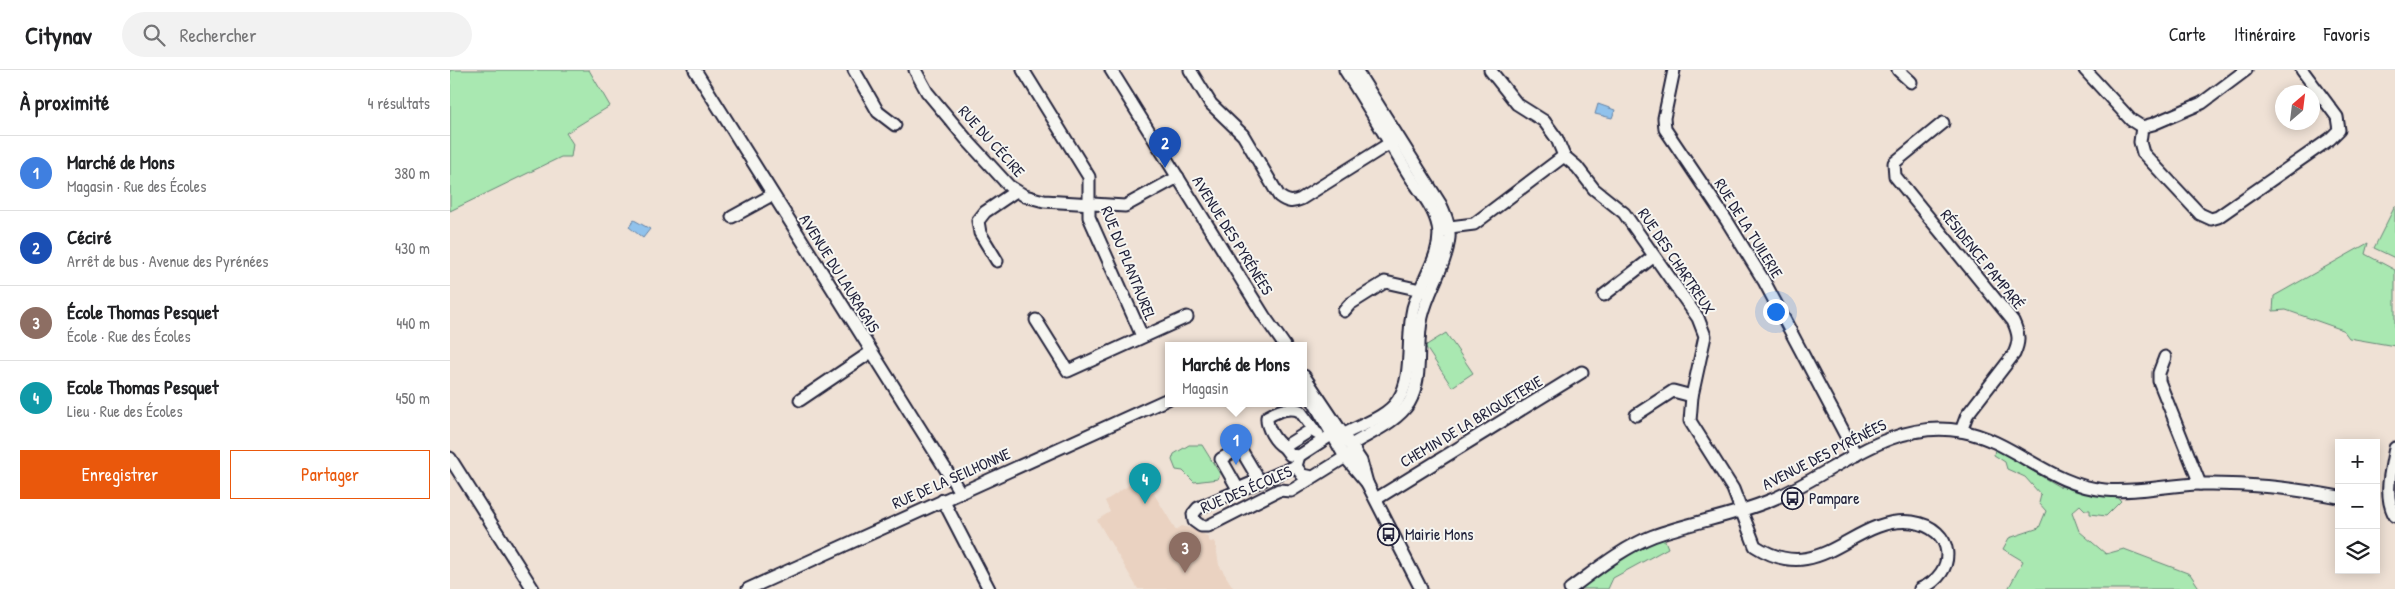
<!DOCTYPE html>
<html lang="fr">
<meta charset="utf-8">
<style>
:root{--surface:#fff;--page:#f2f2f2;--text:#202124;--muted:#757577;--line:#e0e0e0;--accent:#ea580c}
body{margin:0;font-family:"Patrick Hand",sans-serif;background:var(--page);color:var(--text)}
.controls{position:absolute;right:15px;bottom:15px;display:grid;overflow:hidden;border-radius:0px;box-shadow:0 2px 12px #0003}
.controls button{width:45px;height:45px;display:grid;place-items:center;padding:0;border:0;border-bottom:1px solid var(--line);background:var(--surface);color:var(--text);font:25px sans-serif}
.compass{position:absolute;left:1825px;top:15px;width:45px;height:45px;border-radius:50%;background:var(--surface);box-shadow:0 2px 12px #0003;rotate:28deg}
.you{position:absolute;left:1325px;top:241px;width:18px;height:18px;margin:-12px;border:4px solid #fff;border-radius:50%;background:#1a73e8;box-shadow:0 0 0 8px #1a73e833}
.badge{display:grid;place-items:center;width:32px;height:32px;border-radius:50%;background:var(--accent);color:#fff;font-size:16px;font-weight:700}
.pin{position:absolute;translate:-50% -41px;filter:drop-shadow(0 1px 2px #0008)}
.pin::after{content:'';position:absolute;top:26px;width:18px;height:15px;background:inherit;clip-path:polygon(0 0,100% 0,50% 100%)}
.popup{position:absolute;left:715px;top:272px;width:142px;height:65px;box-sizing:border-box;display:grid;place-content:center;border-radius:0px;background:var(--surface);filter:drop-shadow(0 1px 4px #0005);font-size:16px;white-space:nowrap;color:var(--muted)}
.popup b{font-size:19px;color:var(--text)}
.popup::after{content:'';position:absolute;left:50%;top:100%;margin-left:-10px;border:10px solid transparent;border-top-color:var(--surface)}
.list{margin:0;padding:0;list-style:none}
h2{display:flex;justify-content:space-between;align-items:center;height:65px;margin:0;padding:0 20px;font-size:21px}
h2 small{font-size:16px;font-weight:400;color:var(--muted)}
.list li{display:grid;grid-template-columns:32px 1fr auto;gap:15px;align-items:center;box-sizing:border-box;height:75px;padding:0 20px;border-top:1px solid var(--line)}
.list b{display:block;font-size:19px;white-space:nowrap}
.list p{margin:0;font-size:16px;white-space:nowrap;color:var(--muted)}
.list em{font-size:16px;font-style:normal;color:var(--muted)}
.actions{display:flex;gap:10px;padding:15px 20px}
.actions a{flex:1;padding:11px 0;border:1px solid var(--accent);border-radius:0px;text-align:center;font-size:18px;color:var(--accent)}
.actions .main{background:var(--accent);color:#fff}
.icon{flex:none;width:28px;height:28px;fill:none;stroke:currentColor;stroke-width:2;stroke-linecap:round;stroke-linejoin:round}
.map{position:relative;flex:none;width:1945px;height:519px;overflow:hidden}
header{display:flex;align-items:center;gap:30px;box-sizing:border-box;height:70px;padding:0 25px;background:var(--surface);border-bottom:1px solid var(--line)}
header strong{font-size:24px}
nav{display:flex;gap:28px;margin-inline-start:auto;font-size:18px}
.search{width:350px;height:45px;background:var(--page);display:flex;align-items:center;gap:12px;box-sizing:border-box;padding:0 18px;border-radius:28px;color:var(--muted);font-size:19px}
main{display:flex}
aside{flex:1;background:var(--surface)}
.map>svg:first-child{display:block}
.built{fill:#ead2c1}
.green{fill:#a9e8b1;stroke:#668576}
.water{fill:#90c2ec;stroke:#6482a5}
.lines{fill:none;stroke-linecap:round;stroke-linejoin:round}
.minor-casing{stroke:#22223b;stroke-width:15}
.minor{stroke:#f6f6f2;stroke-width:11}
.labels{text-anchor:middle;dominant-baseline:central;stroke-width:4;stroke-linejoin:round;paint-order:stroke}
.street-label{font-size:16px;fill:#22223b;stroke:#f6f6f2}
.poi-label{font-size:16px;fill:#22223b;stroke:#f6f6f2;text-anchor:start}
</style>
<header>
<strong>Citynav</strong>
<div class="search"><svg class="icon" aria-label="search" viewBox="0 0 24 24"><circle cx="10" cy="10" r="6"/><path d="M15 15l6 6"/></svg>Rechercher</div>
<nav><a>Carte</a><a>Itinéraire</a><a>Favoris</a></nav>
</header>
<main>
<aside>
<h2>À proximité<small>4 résultats</small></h2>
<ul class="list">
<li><span class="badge" style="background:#3f7fe0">1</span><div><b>Marché de Mons</b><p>Magasin · Rue des Écoles</p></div><em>380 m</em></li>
<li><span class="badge" style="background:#1a4fb4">2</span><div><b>Céciré</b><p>Arrêt de bus · Avenue des Pyrénées</p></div><em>430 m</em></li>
<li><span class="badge" style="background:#8d6e63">3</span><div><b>École Thomas Pesquet</b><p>École · Rue des Écoles</p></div><em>440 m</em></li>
<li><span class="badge" style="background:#0f9aa8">4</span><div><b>Ecole Thomas Pesquet</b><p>Lieu · Rue des Écoles</p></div><em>450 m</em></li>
</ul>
<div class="actions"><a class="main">Enregistrer</a><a>Partager</a></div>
</aside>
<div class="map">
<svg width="1945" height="519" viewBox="0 0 1945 519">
<rect width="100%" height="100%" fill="#efe1d5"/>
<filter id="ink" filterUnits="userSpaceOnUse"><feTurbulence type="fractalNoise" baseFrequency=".02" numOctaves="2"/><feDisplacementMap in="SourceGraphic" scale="10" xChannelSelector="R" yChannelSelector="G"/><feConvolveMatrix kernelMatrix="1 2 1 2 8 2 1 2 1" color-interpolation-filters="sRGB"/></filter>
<g filter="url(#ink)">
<polygon class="built" points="693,406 726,460 732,456 742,459 757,466 760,472 765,471 769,495 784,519 688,519 647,450 660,442 655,431"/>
<g class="green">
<polygon points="0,0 139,0 160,36 116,63 123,74 121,87 111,87 0,141"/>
<polygon points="1945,136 1945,188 1924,178"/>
<polygon points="1918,173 1915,184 1945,200 1945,276 1899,268 1893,260 1836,240 1823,241 1824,226"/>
<polygon points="996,263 1023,303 1002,317 975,276"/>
<polygon points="739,375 752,375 770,404 768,409 744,412 733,401 726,400 722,390 724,384"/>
<polygon points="1545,379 1608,416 1666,425 1671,431 1656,446 1640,444 1640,440 1635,440 1630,435 1622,442 1629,461 1656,484 1674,479 1740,504 1750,519 1558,519 1573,491 1553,479 1559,468 1589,458 1596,441 1589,433 1591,425 1575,407 1557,399 1555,392 1544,385"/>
<polygon points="1214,468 1218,478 1163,508 1158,519 1129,519 1181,482"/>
</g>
<g class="water">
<polygon points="1148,34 1165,40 1162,48 1145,44"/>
<polygon points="184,150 200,159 193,168 179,157"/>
</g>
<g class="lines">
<defs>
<g id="minor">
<polyline points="245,0 510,422"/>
<polyline points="404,0 428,42 445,55"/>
<polyline points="465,0 477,22 517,70 559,116 575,126 594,131 675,136 728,107"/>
<polyline points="573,0 639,107 639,147 692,266"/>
<polyline points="661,0 814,246 835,276"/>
<path d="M740,0L761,34L793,65L829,126C837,132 842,133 851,129L945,70"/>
<path d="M1040,0L1067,34L1094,51L1107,69L1114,86L1127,97L1144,119L1174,143L1248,248L1255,266L1242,326L1240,351L1283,419L1305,476C1372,519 1402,445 1462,452C1505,458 1509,503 1470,519"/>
<polyline points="1224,0 1214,48 1215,59 1277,151 1314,211 1406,385"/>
<polyline points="1448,0 1461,12"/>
<polyline points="1635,0 1681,50 1692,57 1703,54 1752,33 1796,0"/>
<path d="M1493,53L1444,93L1445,106L1563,251C1569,264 1570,271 1564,284L1517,345L1511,361"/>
<polyline points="1692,57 1690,72 1693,83 1750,144 1761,149 1768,147 1880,69 1889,60 1887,47 1852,0"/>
<polyline points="282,147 322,125"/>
<polyline points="992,158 1024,154 1114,86"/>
<polyline points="547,191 530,163 528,151 535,142 566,121"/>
<polyline points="1154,225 1203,187"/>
<polyline points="894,241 900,234 935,212 975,221"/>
<polyline points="586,250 618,301 737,247"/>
<polyline points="1715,287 1709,303 1709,311 1750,414"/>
<polyline points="854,306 911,391 917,413 971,519"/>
<polyline points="861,327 895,387 917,413"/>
<polyline points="350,330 421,282"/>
<polyline points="1186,345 1223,321 1242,326"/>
<path d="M894,364C911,355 937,347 948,330C964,307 956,268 963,238C970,212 994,183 988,156C984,137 968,119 958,103C937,69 917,34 895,0"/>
<path d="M901,375C920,363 947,352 959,333C974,307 965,276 972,247C978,220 996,196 999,168C1000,156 996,146 991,135L906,0"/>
<path d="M834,377C825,372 816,357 817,347C827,341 839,336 850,341L864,360"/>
<polygon points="790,378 809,410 788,419 771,389"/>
<path d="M1945,378C1941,400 1933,426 1945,446"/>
<polyline points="849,386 840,385 834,377 861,360 868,364"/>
<polyline points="0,388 83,519"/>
<polyline points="846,396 748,438 743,444 744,451 751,456 758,456 829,420 841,421 905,381"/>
<polyline points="862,407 852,405 846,396 849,386 886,362"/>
<polyline points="926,429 1132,302"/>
<polyline points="493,430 539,519"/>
<polyline points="298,519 718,329"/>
<path d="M1120,519C1146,500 1172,478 1203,466C1242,452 1283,446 1321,430C1384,404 1439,348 1511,361C1564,371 1599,415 1655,420C1686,423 1718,415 1749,414C1800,413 1840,418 1889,427"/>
</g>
</defs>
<use href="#minor" class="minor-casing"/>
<use href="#minor" class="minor"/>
</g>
</g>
<defs>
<symbol id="bus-ring" viewBox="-11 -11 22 22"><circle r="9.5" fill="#f6f6f2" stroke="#22223b" stroke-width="1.5"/><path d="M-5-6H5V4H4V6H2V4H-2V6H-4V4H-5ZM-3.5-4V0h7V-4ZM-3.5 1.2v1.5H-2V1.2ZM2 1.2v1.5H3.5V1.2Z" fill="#22223b"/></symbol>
</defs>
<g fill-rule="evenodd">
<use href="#bus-ring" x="1330" y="416" width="25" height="25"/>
<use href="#bus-ring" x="926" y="452" width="25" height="25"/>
</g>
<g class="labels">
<g class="street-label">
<text transform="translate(542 71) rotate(48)">RUE DU CÉCIRE</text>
<text transform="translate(1299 158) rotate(58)">RUE DE LA TUILERIE</text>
<text transform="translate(783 165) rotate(58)">AVENUE DES PYRÉNÉES</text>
<text transform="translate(1533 189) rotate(51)">RÉSIDENCE PAMPARÉ</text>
<text transform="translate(1227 191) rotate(56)">RUE DES CHARTREUX</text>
<text transform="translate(679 193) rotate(68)">RUE DU PLANTAUREL</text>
<text transform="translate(390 203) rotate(58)">AVENUE DU LAURAGAIS</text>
<text transform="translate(1021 351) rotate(-31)">CHEMIN DE LA BRIQUETERIE</text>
<text transform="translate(1374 384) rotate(-27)">AVENUE DES PYRÉNÉES</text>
<text transform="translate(501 408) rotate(-24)">RUE DE LA SEILHONNE</text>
<text transform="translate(796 419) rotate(-23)">RUE DES ÉCOLES</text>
</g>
<g class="poi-label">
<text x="1359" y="428">Pampare</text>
<text x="955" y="464">Mairie Mons</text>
</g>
</g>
</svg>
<div class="controls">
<button>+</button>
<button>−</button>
<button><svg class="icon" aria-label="layers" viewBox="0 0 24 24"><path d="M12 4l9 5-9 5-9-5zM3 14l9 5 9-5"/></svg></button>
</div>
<svg class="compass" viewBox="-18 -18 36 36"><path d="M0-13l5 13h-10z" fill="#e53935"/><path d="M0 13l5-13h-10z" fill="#757577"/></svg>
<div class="you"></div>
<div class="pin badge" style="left:786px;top:395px;background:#3f7fe0">1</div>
<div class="popup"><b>Marché de Mons</b>Magasin</div>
<div class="pin badge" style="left:715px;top:98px;background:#1a4fb4">2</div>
<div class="pin badge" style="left:735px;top:503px;background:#8d6e63">3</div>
<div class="pin badge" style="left:695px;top:434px;background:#0f9aa8">4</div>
</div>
</main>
